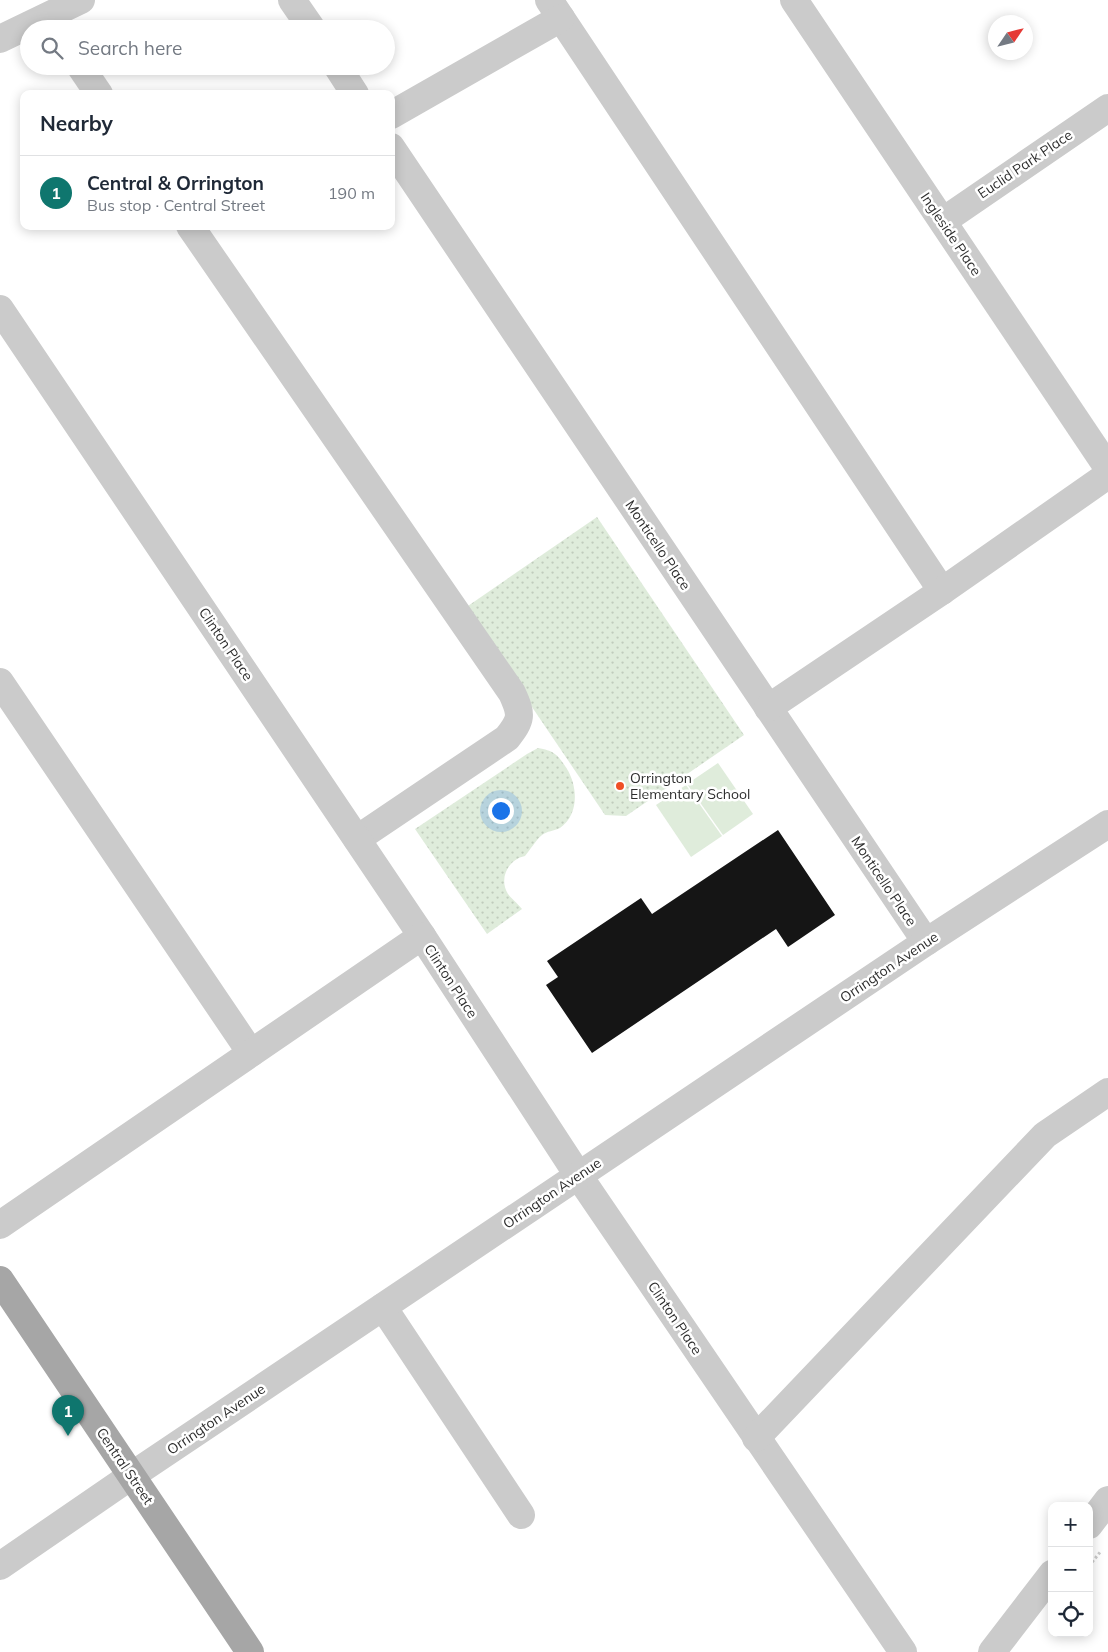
<!DOCTYPE html>
<meta charset="utf-8">
<style>
:root{--surface:#fff;--page:#f6f6f7;--text:#1f2937;--muted:#747a83;--line:#e0e1e3;--accent:#0f766e}
body{margin:0;font-family:Mulish,sans-serif;background:var(--page);color:var(--text)}
.controls{position:absolute;right:15px;bottom:15px;display:grid;overflow:hidden;border-radius:10px;box-shadow:0 2px 12px #0003}
.controls button{width:45px;height:45px;display:grid;place-items:center;padding:0;border:0;border-bottom:1px solid var(--line);background:var(--surface);color:var(--text);font:25px sans-serif}
.compass{position:absolute;left:988px;top:15px;width:45px;height:45px;border-radius:50%;background:var(--surface);box-shadow:0 2px 12px #0003;rotate:55deg}
.you{position:absolute;left:500px;top:810px;width:18px;height:18px;margin:-12px;border:4px solid #fff;border-radius:50%;background:#1a73e8;box-shadow:0 0 0 8px #1a73e833}
.badge{display:grid;place-items:center;width:32px;height:32px;border-radius:50%;background:var(--accent);color:#fff;font-size:16px;font-weight:700}
.pin{position:absolute;translate:-50% -41px;filter:drop-shadow(0 1px 2px #0008)}
.pin::after{content:'';position:absolute;top:26px;width:18px;height:15px;background:inherit;clip-path:polygon(0 0,100% 0,50% 100%)}
.list{margin:0;padding:0;list-style:none}
h2{display:flex;justify-content:space-between;align-items:center;height:65px;margin:0;padding:0 20px;font-size:21px}
h2 small{font-size:16px;font-weight:400;color:var(--muted)}
.list li{display:grid;grid-template-columns:32px 1fr auto;gap:15px;align-items:center;box-sizing:border-box;height:75px;padding:0 20px;border-top:1px solid var(--line)}
.list b{display:block;font-size:19px;white-space:nowrap}
.list p{margin:0;font-size:16px;white-space:nowrap;color:var(--muted)}
.list em{font-size:16px;font-style:normal;color:var(--muted)}
.icon{flex:none;width:28px;height:28px;fill:none;stroke:currentColor;stroke-width:2;stroke-linecap:round;stroke-linejoin:round}
.map{position:relative;flex:none;width:1108px;height:1652px;overflow:hidden}
.search{position:absolute;background:var(--surface);box-shadow:0 2px 12px #0003;left:20px;top:20px;width:375px;height:55px;display:flex;align-items:center;gap:12px;box-sizing:border-box;padding:0 18px;border-radius:28px;color:var(--muted);font-size:19px}
.panel{position:absolute;background:var(--surface);box-shadow:0 2px 12px #0003;left:20px;top:90px;width:375px;height:140px;border-radius:10px}
.map>svg:first-child{display:block}
.park{fill:url(#park-dots)}
.garden{fill:#dfecdb}
.building{fill:#151515}
.lines{fill:none;stroke-linecap:round;stroke-linejoin:round}
.path{stroke:#cbcbcb;stroke-width:3;stroke-dasharray:2.5 2.5;stroke-linecap:butt}
.minor{stroke:#cbcbcb;stroke-width:28}
.major{stroke:#a6a6a6;stroke-width:28}
.poi-dot{fill:#ef4f26;stroke:#fff;stroke-width:2}
.labels{text-anchor:middle;dominant-baseline:central;stroke-width:5;stroke-linejoin:round;paint-order:stroke}
.street-label{font-size:14px;fill:#2e2e2e;stroke:#fff}
.poi-label{font-size:14px;fill:#2e2e2e;stroke:#fff;text-anchor:start}
</style>
<div class="map">
<svg width="1108" height="1652" viewBox="0 0 1108 1652">
<defs>
<pattern id="park-dots" width="8" height="8" patternUnits="userSpaceOnUse" patternTransform="scale(1.25)"><rect width="8" height="8" fill="#dfecdb"/><path d="M2 2h.1M6 6h.1" fill="none" stroke="#c0cbbc" stroke-width="1.8" stroke-linecap="round"/></pattern>
</defs>
<rect width="100%" height="100%" fill="#fff"/>
<g class="park">
<polygon points="597,517 744,735 626,816 605,815 465,608"/>
<path d="M538,748C555,751 558,755 567,769C578,787 579,815 560,828C554,831 547,831 542,835C535,841 531,849 525,856C509,859 498,878 508,894C510,897 518,904 522,909L487,934L415,829L527,754Z"/>
</g>
<g class="garden">
<polygon points="718,763 753,814 723,835 687,784"/>
<polygon points="686,785 722,836 691,857 656,805"/>
</g>
<polygon class="building" points="778,830 835,915 788,947 776,929 592,1053 546,985 558,977 547,961 641,898 652,914"/>
<g class="lines">
<polyline class="path" points="1089,1566 1101,1551"/>
<g class="minor">
<polyline points="292,0 312,29"/>
<polyline points="549,0 942,591"/>
<polyline points="794,0 1108,468"/>
<polyline points="0,39 81,0"/>
<polyline points="80,66 99,94"/>
<polyline points="337,66 355,94"/>
<polyline points="391,115 561,18"/>
<polyline points="391,147 926,942"/>
<polyline points="943,221 1108,108"/>
<path d="M190,226L512,693C522,715 522,719 507,738L357,839"/>
<polyline points="0,309 422,936 578,1175 903,1652"/>
<polyline points="0,682 251,1053"/>
<polyline points="768,708 942,591 1108,475"/>
<polyline points="0,1225 422,936"/>
<polyline points="383,1307 521,1515"/>
<polyline points="756,1438 1045,1135 1108,1092"/>
<polyline points="1089,1525 1108,1500"/>
<polyline points="0,1566 131,1476 926,942 1108,824"/>
<polyline points="992,1652 1052,1574"/>
</g>
<polyline class="major" points="0,1280 250,1652"/>
</g>
<circle class="poi-dot" cx="620" cy="786" r="5"/>
<g class="labels">
<g class="street-label">
<text transform="translate(1025 164) rotate(-34)">Euclid Park Place</text>
<text transform="translate(951 234) rotate(56)">Ingleside Place</text>
<text transform="translate(658 545) rotate(56)">Monticello Place</text>
<text transform="translate(226 644) rotate(56)">Clinton Place</text>
<text transform="translate(884 881) rotate(56)">Monticello Place</text>
<text transform="translate(889 967) rotate(-34)">Orrington Avenue</text>
<text transform="translate(451 981) rotate(57)">Clinton Place</text>
<text transform="translate(552 1193) rotate(-34)">Orrington Avenue</text>
<text transform="translate(675 1318) rotate(56)">Clinton Place</text>
<text transform="translate(216 1419) rotate(-34)">Orrington Avenue</text>
<text transform="translate(125 1466) rotate(56)">Central Street</text>
</g>
<g class="poi-label">
<text x="630" y="778">Orrington<tspan x="630" dy="16">Elementary School</tspan></text>
</g>
</g>
</svg>
<div class="controls">
<button>+</button>
<button>−</button>
<button><svg class="icon" aria-label="locate" viewBox="0 0 24 24"><circle cx="12" cy="12" r="6"/><path d="M12 2v4M12 18v4M2 12h4M18 12h4"/></svg></button>
</div>
<svg class="compass" viewBox="-18 -18 36 36"><path d="M0-13l5 13h-10z" fill="#e53935"/><path d="M0 13l5-13h-10z" fill="#747a83"/></svg>
<div class="you"></div>
<div class="pin badge" style="left:68px;top:1436px">1</div>
<div class="search"><svg class="icon" aria-label="search" viewBox="0 0 24 24"><circle cx="10" cy="10" r="6"/><path d="M15 15l6 6"/></svg>Search here</div>
<section class="panel">
<h2>Nearby<small></small></h2>
<ul class="list">
<li><span class="badge">1</span><div><b>Central &amp; Orrington</b><p>Bus stop · Central Street</p></div><em>190 m</em></li>
</ul>
</section>
</div>
